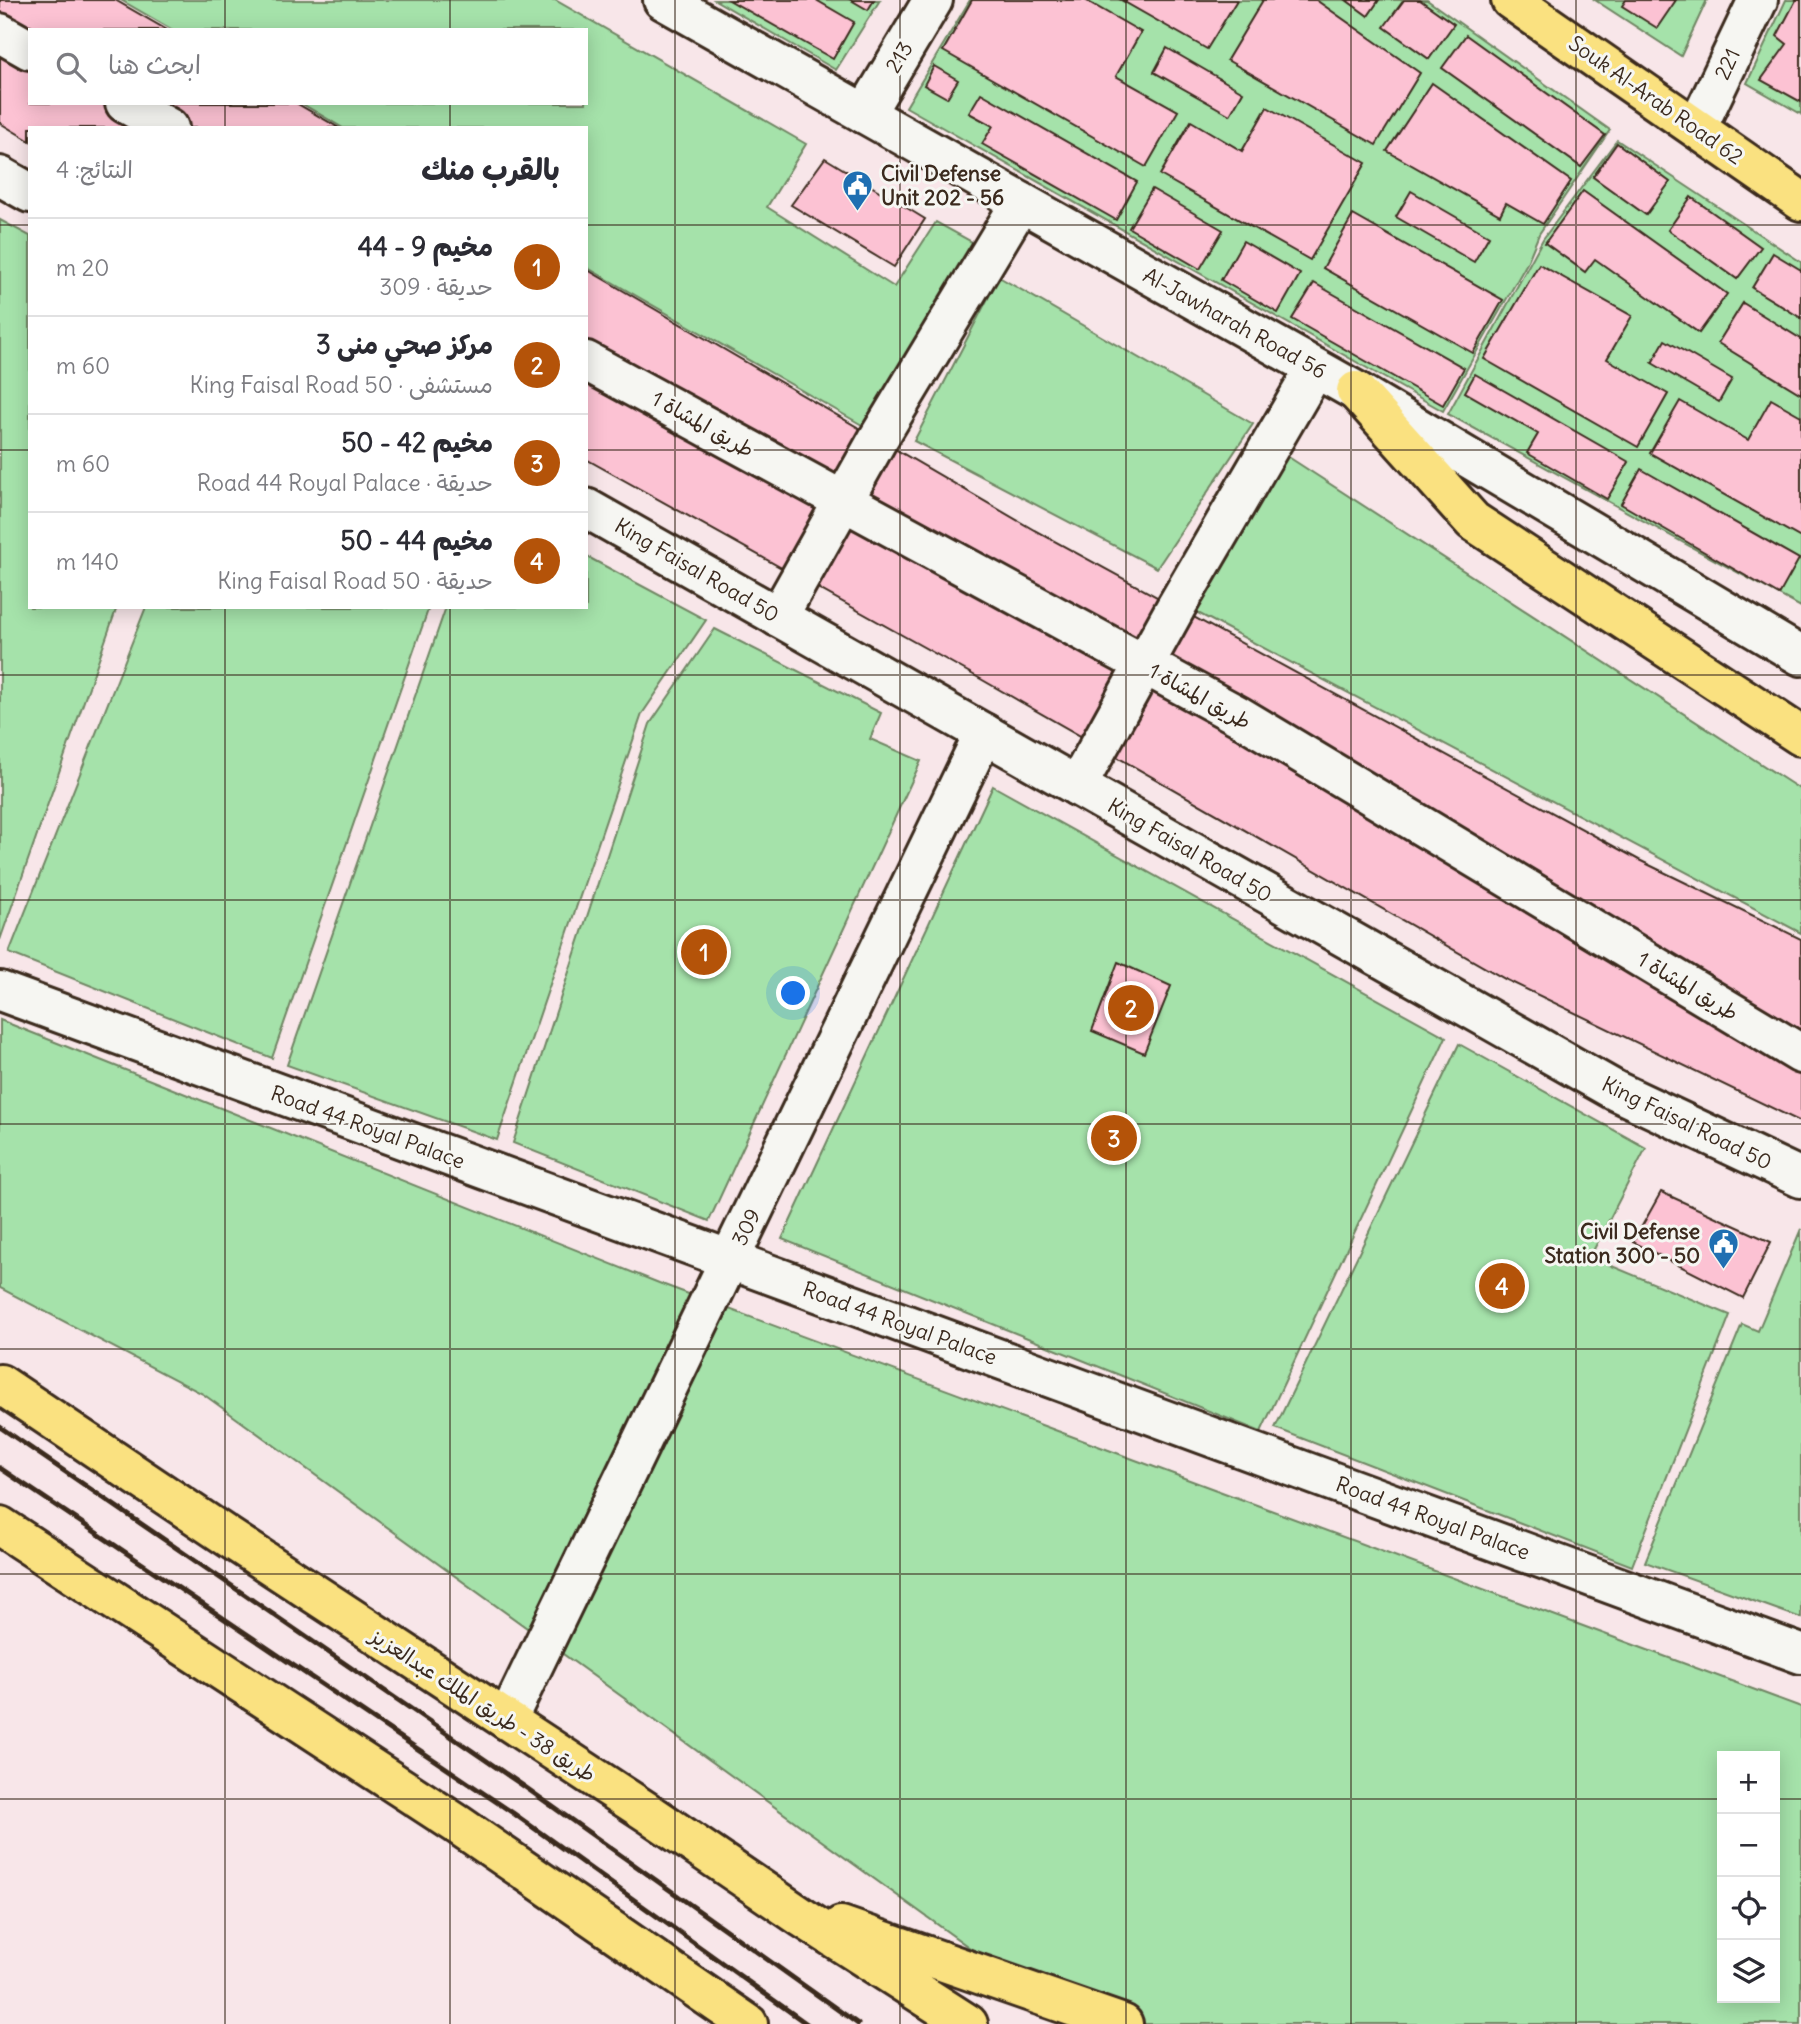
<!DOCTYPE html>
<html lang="ar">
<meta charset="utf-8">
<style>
:root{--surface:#fff;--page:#f7f7f7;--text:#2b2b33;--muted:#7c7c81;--line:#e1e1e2;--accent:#b45309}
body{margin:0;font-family:Delius,"Playpen Sans Arabic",sans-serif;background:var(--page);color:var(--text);direction:rtl}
.controls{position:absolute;right:21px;bottom:21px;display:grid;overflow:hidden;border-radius:0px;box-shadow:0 4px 18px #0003}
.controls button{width:63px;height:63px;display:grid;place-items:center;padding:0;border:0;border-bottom:2px solid var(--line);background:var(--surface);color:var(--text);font:35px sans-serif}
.you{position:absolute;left:794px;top:994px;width:24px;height:24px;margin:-18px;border:5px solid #fff;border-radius:50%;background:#1a73e8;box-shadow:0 0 0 10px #1a73e833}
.badge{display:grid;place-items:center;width:46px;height:46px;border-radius:50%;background:var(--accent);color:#fff;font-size:23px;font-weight:700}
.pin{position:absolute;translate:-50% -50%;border:4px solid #fff;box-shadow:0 2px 7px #0006}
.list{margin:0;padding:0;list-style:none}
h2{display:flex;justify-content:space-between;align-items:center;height:91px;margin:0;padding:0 28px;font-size:30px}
h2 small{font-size:23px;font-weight:400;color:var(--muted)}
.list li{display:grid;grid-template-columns:46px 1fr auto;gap:21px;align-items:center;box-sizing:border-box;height:98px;padding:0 28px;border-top:2px solid var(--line)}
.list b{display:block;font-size:26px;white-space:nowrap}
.list p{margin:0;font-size:23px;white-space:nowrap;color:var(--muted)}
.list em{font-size:23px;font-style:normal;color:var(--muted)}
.icon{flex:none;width:38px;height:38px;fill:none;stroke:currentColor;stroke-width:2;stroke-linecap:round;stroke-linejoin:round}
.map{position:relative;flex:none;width:1801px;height:2024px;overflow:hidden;direction:ltr}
.search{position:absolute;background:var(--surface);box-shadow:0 4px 18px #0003;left:28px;top:28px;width:560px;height:77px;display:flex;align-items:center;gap:18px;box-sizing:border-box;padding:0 24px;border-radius:0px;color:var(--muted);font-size:26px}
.panel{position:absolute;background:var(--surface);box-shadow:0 4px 18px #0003;left:28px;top:126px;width:560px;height:483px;border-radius:0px;direction:rtl}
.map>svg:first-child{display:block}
.green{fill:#a5e2aa;stroke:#708664;stroke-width:2;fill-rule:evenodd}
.building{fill:#fcc2d3;stroke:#3b2a1e;stroke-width:2}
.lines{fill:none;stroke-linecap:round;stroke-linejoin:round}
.minor-casing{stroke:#3b2a1e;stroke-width:44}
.major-casing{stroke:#3b2a1e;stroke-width:44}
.minor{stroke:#f6f6f2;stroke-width:38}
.major{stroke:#fae180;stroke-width:38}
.rail{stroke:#3b2a1e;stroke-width:5}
.grid{fill:none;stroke:#3b2a1e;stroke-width:2;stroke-opacity:0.55}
.labels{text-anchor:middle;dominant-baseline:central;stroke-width:6;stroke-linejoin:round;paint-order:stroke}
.street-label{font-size:21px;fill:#3b2a1e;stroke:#f6f6f2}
.poi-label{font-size:21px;font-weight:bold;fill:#3b2a1e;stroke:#f6f6f2;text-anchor:start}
</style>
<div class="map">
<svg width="1801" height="2024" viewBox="0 0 1801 2024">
<rect width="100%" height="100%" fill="#f8e6e9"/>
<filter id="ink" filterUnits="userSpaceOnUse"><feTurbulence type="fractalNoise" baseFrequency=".0143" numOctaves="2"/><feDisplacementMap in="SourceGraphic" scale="14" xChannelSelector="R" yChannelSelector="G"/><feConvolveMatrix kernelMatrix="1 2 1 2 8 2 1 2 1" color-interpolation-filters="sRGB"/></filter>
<g filter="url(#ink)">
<g class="green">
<polygon points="121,0 555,0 806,144 767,207 894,287 936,222 983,248 869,429 586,267 586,128 343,128 301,103 586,103 586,30 173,30"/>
<polygon points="715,0 880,0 836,70"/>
<polygon points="970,0 1427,0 1610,130 1539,234 1527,263 1443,411 906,107"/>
<polygon points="1595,0 1707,0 1681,56"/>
<polygon points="1786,0 1801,0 1801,114 1747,83"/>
<polygon points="1617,140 1801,262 1801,607 1448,414 1543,239"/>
<polygon points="0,220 30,236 30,607 117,607 0,940"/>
<polygon points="999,277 1253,424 1157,568 914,441"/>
<polygon points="1287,456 1801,790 1801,933 1196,612"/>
<polygon points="586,556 706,620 642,714 497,1140 287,1065 446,607 586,607"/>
<polygon points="146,607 429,607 272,1058 9,953"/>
<polygon points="715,629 881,713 870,739 921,761 709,1221 513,1143 650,724"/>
<polygon points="993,786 1446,1037 1261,1432 782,1239"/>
<path d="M0,1020L659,1283L1801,1707V2024H1075L203,1394L0,1288ZM1722,1756H1775V1998H1722Z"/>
<polygon points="1459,1044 1646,1148 1590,1257 1730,1315 1632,1566 1275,1428"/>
<polygon points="1801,1229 1801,1618 1645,1562 1742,1324 1758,1331"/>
</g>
<g class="building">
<polygon points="0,0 115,0 167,30 30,30 30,103 296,103 339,128 30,128 30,141 0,123"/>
<polygon points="729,0 816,0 854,22 833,59"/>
<polygon points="851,0 874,0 868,10"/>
<polygon points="972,0 1085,0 1141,32 1116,76 1178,111 1146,167 943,51"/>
<polygon points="1121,0 1237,0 1207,49"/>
<polygon points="1263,0 1316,0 1420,73 1376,145 1227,60"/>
<polygon points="1346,0 1379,0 1368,16"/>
<polygon points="1404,0 1420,0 1454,24 1429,59 1384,27"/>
<polygon points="1626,0 1676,0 1657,28 1622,6"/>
<polygon points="1796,0 1801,0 1801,102 1761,80 1787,44 1777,36"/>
<polygon points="1466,35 1605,135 1581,167 1442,68"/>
<polygon points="1167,48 1243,92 1230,115 1154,72"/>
<polygon points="934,66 958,80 947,98 924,85"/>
<polygon points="1432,83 1571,181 1543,224 1506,203 1500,215 1387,151"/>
<polygon points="981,93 1137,182 1116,220 982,144 993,126 969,113"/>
<polygon points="1267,107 1366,163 1310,260 1160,175 1191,121 1242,151"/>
<polygon points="1617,143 1670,182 1646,215 1593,177"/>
<polygon points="825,158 925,219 894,267 791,205"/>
<polygon points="1152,189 1223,230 1200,269 1129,228"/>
<polygon points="1411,191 1489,236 1474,262 1396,217"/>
<polygon points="1583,191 1727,294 1699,333 1595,259 1585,272 1545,243"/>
<polygon points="1691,197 1761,247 1737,279 1668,230"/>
<polygon points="1353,215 1503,300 1473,353 1323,268"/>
<polygon points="1243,241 1300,274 1278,313 1221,280"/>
<polygon points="1773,253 1801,270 1801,318 1752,288"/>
<polygon points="1539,264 1632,316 1607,359 1668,394 1638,447 1484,359"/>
<polygon points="586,269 1034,530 1639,860 1801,939 1801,1122 1505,979 979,678 586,459"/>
<polygon points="1314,283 1464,368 1443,405 1292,319"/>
<polygon points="1743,303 1801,339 1801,394 1718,343"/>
<polygon points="1665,340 1732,379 1719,402 1652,363"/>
<polygon points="1475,374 1629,462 1607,499 1527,453 1538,434 1465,392"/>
<polygon points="1771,399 1801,416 1801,538 1650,453 1680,401 1748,440"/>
<polygon points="1641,469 1799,559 1779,595 1621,504"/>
<polygon points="1118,962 1171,986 1144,1053 1092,1031"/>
<polygon points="1661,1192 1771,1242 1743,1298 1633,1242"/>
</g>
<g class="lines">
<defs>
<g id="minor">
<polyline points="663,0 1356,391 1801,656"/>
<polyline points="0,33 30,50"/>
<polyline points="125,103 169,128"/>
<polyline points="865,114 933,0"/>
<polyline points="1697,128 1758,0"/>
<polyline points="0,176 30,193"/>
<polyline points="586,361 1239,716 1801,1054"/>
<polyline points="586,508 1616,1091 1801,1178"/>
<polyline points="778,617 878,439 1021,202"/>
<polyline points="1077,786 1176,607 1315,369"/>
<polyline points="0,991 1801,1654"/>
<polyline points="507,1720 984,733"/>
</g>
<g id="major">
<polyline points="1511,0 1801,201"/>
<polyline points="1356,391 1473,521 1801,736"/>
<polyline points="0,1384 228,1537 650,1814 803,1918 968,2024"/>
<polyline points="0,1526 457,1824 748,2024"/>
<polyline points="841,1926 1123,2024"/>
</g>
</defs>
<use href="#minor" class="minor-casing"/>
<use href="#major" class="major-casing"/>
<use href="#minor" class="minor"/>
<use href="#major" class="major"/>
<g class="rail">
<polyline points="0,1427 525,1787 858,2024"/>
<polyline points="0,1468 513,1813 807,2024"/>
</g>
</g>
</g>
<path class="grid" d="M225,0V30M450,0V30M675,0V2024M900,0V2024M1126,0V2024M1351,0V2024M1576,0V2024M225,103V128M450,103V128M0,225H30M586,225H1801M0,450H30M586,450H1801M225,607V2024M450,607V2024M0,675H1801M0,900H1801M0,1124H1801M0,1349H1801M0,1574H1801M0,1799H1722M1775,1799H1801"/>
<defs>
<symbol id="civic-pin" viewBox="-11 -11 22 30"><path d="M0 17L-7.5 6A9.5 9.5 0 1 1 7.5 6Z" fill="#1f6fb2" stroke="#f6f6f2"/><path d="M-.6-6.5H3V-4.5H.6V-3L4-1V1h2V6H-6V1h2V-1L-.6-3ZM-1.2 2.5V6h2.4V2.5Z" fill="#fff"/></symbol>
</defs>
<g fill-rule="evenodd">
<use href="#civic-pin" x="840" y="168" width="35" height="47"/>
<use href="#civic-pin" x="1706" y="1226" width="35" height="47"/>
</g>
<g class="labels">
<g class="street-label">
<text transform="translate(899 57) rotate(-59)">213</text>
<text transform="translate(1727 64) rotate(-65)">221</text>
<text transform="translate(1656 100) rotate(35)">Souk Al-Arab Road 62</text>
<text transform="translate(1235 323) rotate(29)">Al-Jawharah Road 56</text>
<text transform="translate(703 424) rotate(29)">طريق المشاة 1</text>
<text transform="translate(697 570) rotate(30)">King Faisal Road 50</text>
<text transform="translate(1200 696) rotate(29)">طريق المشاة 1</text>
<text transform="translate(1190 850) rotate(30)">King Faisal Road 50</text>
<text transform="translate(1688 986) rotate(31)">طريق المشاة 1</text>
<text transform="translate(1687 1123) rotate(26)">King Faisal Road 50</text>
<text transform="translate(368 1127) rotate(20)">Road 44 Royal Palace</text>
<text transform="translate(746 1227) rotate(-64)">309</text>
<text transform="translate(900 1323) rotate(20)">Road 44 Royal Palace</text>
<text transform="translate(1433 1518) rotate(20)">Road 44 Royal Palace</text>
<text transform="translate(483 1705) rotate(33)">طريق 38 - طريق الملك عبدالعزيز</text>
</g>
<g class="poi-label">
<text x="881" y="173">Civil Defense<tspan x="881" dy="24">Unit 202 - 56</tspan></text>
<text x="1700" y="1231" text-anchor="end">Civil Defense<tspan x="1700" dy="24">Station 300 - 50</tspan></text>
</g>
</g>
</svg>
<div class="controls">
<button>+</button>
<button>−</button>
<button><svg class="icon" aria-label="locate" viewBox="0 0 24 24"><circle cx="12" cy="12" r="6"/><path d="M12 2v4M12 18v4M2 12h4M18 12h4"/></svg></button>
<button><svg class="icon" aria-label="layers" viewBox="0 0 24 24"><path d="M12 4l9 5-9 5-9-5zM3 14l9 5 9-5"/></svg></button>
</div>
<div class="you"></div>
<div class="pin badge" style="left:704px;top:952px">1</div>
<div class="pin badge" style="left:1131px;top:1008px">2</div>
<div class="pin badge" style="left:1114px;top:1138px">3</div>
<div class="pin badge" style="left:1502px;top:1286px">4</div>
<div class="search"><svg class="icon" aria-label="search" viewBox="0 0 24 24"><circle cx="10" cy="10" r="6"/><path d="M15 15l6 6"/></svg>ابحث هنا</div>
<section class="panel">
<h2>بالقرب منك<small>النتائج: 4</small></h2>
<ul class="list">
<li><span class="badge">1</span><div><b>مخيم 9 - 44</b><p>حديقة · 309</p></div><em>20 m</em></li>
<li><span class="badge">2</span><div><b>مركز صحي منى 3</b><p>مستشفى · King Faisal Road 50</p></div><em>60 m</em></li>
<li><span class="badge">3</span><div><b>مخيم 42 - 50</b><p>حديقة · Road 44 Royal Palace</p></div><em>60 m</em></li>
<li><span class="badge">4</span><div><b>مخيم 44 - 50</b><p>حديقة · King Faisal Road 50</p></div><em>140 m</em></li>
</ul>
</section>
</div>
